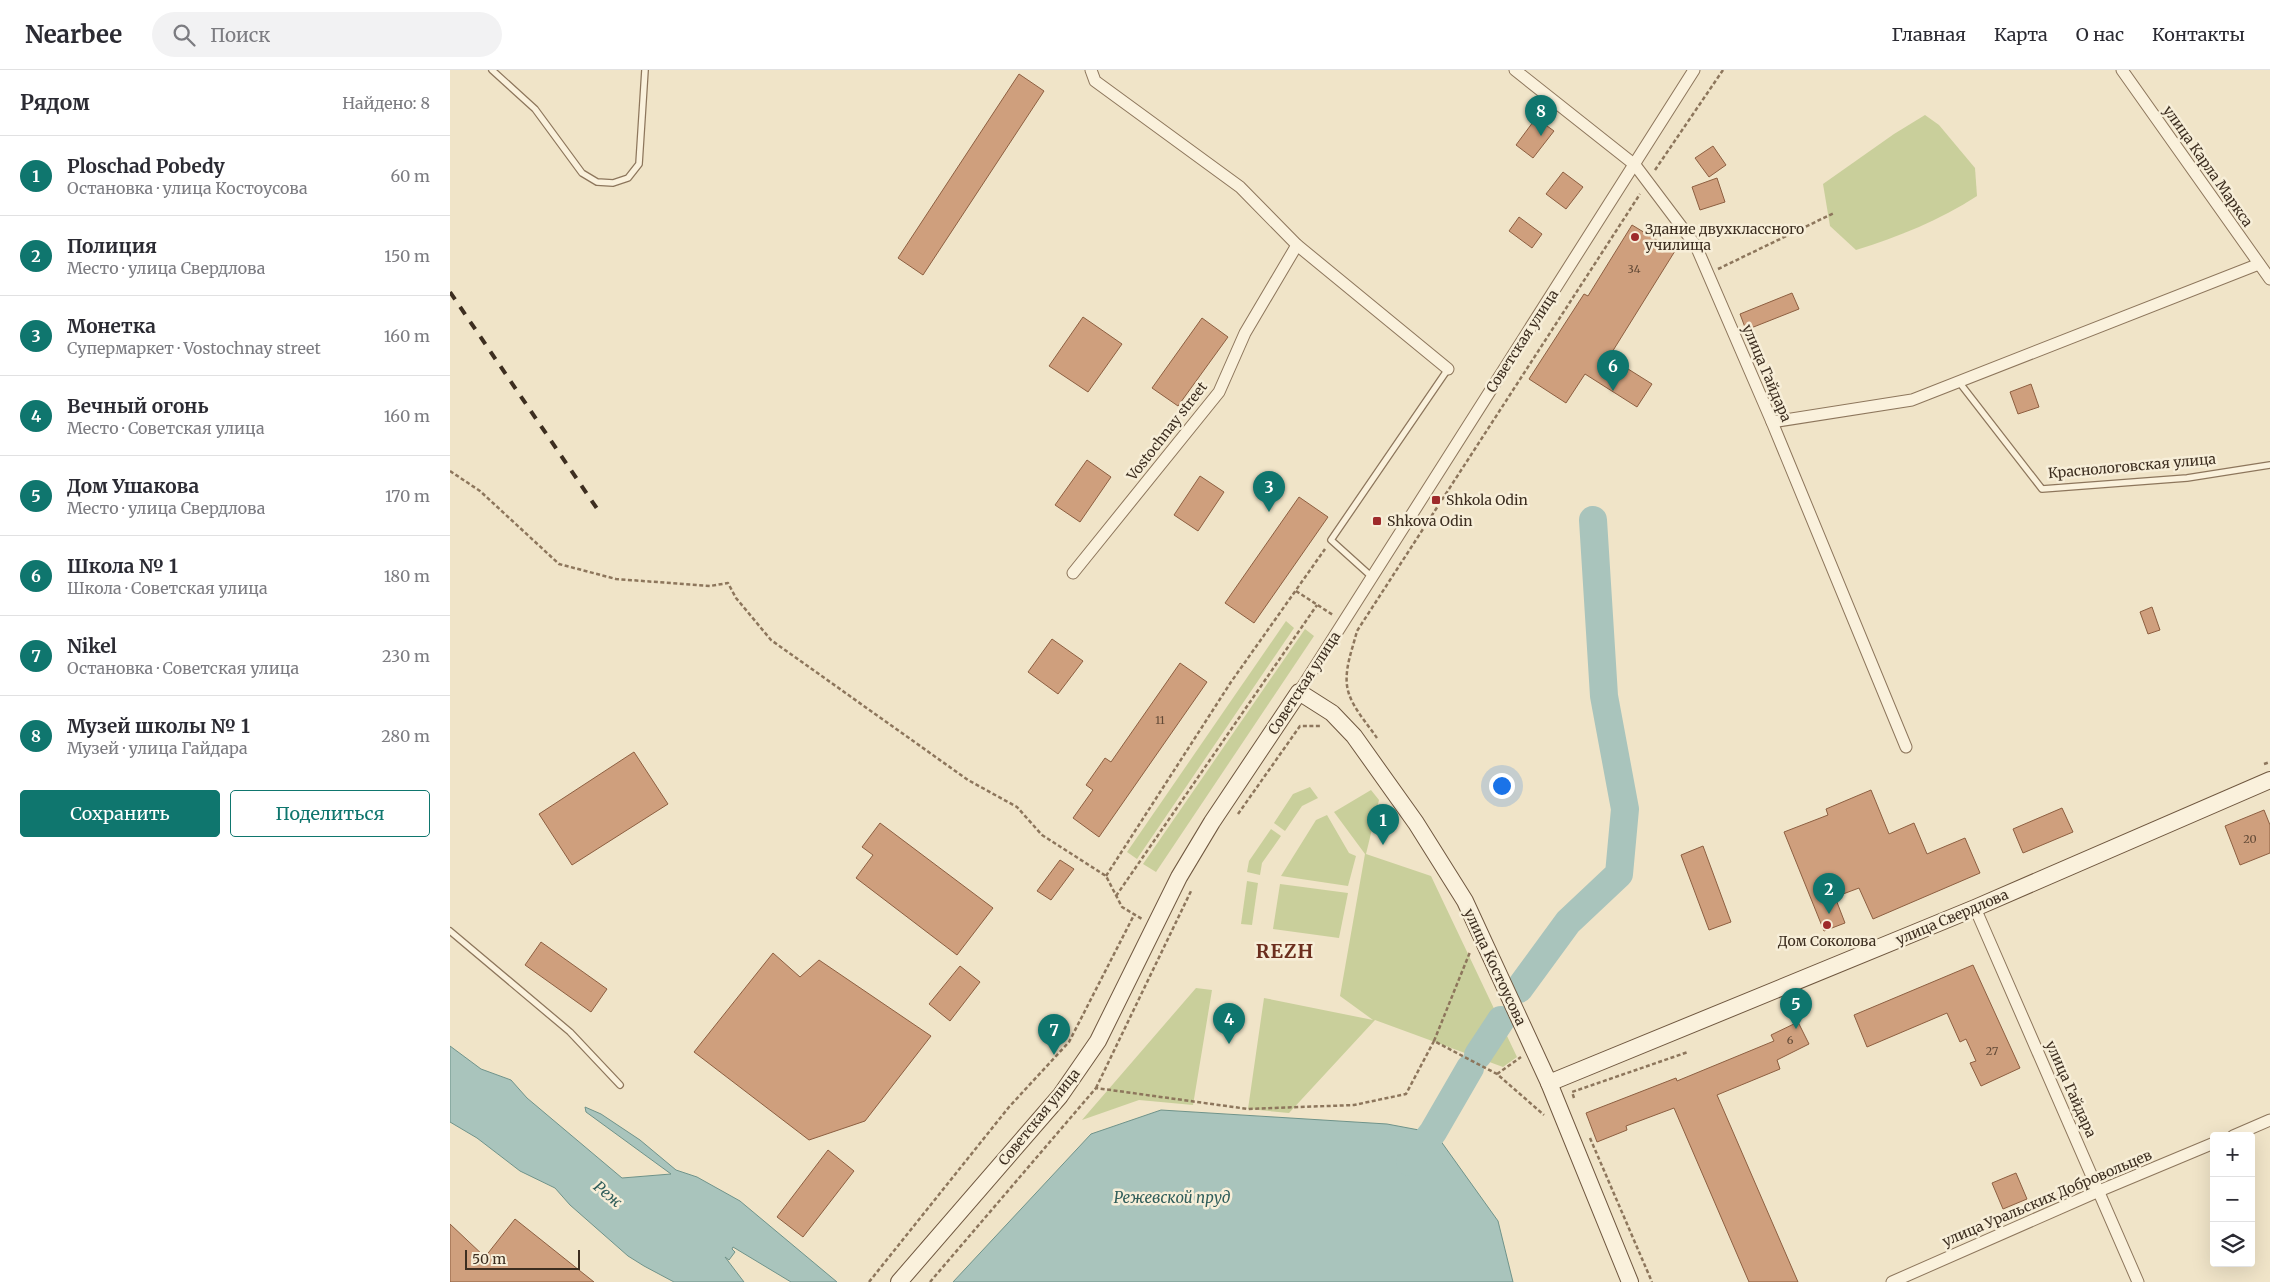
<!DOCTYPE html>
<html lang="ru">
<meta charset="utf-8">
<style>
:root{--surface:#fff;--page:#f2f2f3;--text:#2b2b33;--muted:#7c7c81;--line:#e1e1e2;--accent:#0f766e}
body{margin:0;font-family:Merriweather,serif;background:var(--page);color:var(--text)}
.controls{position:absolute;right:15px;bottom:15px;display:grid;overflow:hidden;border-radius:5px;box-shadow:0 5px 20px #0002}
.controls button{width:45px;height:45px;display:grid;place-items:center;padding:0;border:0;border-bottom:1px solid var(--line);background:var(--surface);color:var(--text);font:25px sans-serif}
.scale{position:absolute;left:15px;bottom:12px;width:115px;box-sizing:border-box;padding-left:5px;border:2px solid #3d2e20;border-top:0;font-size:14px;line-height:18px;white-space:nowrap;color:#3d2e20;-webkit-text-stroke:4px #f7eed8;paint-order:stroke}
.you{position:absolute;left:1051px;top:715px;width:18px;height:18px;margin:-12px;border:4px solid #fff;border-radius:50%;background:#1a73e8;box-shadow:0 0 0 8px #1a73e833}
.badge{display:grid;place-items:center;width:32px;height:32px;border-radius:50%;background:var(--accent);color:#fff;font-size:16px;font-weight:700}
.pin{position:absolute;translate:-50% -41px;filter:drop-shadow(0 1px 2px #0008)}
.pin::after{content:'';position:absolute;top:26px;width:18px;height:15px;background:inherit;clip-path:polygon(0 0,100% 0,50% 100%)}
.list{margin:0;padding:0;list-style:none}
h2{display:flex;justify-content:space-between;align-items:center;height:65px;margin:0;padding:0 20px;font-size:21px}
h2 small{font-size:16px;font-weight:400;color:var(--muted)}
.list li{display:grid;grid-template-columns:32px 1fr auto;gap:15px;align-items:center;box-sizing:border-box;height:80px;padding:0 20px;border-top:1px solid var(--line)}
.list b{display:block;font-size:19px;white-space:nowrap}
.list p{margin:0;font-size:16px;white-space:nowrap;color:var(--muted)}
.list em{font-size:16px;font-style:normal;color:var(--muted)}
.actions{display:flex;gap:10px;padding:15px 20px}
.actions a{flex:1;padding:11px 0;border:1px solid var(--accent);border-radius:5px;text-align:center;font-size:18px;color:var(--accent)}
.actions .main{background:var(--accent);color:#fff}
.icon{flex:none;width:28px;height:28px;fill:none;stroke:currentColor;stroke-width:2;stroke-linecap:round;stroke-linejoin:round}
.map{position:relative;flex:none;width:1820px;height:1212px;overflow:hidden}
header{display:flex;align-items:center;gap:30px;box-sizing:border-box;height:70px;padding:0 25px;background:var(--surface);border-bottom:1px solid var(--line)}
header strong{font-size:24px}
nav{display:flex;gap:28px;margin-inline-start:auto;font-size:18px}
.search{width:350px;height:45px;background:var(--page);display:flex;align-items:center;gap:12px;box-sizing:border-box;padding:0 18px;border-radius:28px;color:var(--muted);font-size:19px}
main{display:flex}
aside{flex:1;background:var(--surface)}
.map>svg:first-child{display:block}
.green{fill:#c9cf9b}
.water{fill:#a9c4bc;stroke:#6f938a}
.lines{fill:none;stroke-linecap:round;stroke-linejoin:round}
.river{stroke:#a9c4bc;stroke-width:28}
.building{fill:#cf9f7d;stroke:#8d5f41}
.lane-casing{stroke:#8d765c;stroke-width:8}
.street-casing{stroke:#8d765c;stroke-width:13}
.secondary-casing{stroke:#6f573f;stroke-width:18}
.path{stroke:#8d765c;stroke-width:2.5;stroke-dasharray:4 2.5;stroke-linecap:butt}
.lane{stroke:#faf1dc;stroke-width:5.5}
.street{stroke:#faf1dc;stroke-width:11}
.secondary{stroke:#faf1dc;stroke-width:16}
.rail{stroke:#3d2e20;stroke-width:4;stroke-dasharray:9 9;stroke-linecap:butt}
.poi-dot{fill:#9e2a2b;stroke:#f7eed8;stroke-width:2}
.labels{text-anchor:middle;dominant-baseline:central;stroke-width:5;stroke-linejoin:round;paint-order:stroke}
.number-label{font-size:11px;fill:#624a37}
.street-label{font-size:14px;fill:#3d2e20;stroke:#f7eed8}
.poi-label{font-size:14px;fill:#3d2e20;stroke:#f7eed8;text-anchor:start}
.water-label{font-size:15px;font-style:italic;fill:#2f5d5a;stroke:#f7eed8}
.district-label{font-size:19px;font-weight:bold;letter-spacing:1px;fill:#6b2e1e;stroke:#f7eed8}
</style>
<header>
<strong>Nearbee</strong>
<div class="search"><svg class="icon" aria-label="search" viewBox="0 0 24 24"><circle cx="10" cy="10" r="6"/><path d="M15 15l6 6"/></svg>Поиск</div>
<nav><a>Главная</a><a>Карта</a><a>О нас</a><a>Контакты</a></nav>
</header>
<main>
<aside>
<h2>Рядом<small>Найдено: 8</small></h2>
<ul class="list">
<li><span class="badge">1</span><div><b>Ploschad Pobedy</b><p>Остановка · улица Костоусова</p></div><em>60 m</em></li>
<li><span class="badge">2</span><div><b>Полиция</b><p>Место · улица Свердлова</p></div><em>150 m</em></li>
<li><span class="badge">3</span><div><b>Монетка</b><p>Супермаркет · Vostochnay street</p></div><em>160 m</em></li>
<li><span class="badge">4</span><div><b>Вечный огонь</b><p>Место · Советская улица</p></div><em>160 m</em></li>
<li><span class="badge">5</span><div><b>Дом Ушакова</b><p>Место · улица Свердлова</p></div><em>170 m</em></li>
<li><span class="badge">6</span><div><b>Школа № 1</b><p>Школа · Советская улица</p></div><em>180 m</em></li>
<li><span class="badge">7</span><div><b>Nikel</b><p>Остановка · Советская улица</p></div><em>230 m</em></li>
<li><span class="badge">8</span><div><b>Музей школы № 1</b><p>Музей · улица Гайдара</p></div><em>280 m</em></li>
</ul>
<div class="actions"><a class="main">Сохранить</a><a>Поделиться</a></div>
</aside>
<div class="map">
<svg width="1820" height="1212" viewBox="0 0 1820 1212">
<rect width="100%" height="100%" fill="#f0e4c8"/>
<g class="green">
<path d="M1475,45L1489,55L1525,98L1527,126C1490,150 1448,167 1406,180L1380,156L1373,114L1444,64Z"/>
<polygon points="836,551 844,558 687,789 677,782"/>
<polygon points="855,559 864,566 706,802 693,794"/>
<polygon points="860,717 868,728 852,736 835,761 824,753 843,724"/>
<polygon points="921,720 929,730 916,784 981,806 1067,987 1053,997 925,950 839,1043 798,1039 814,928 923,950 890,926 915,784 884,742"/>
<polygon points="877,745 899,783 906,786 898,816 831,806 866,750"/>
<polygon points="821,759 831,766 812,793 810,805 797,802 799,791"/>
<polygon points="797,811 808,813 802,855 791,854"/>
<polygon points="830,814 898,823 889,868 823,859"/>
<polygon points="746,918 762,920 743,1035 689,1030 632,1050"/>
</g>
<g class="water">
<polygon points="0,976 31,999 61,1010 77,1028 172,1108 221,1104 136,1042 135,1037 151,1044 190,1070 226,1100 247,1107 290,1131 387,1212 341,1212 283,1177 282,1179 285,1182 279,1190 275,1187 294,1212 224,1212 194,1196 178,1186 120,1135 105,1118 70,1101 27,1068 0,1052"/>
<polygon points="711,1040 937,1054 985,1063 1048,1151 1063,1212 503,1212 641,1064"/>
</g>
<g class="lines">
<g class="river">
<polyline points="1069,919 1118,852 1169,804 1175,739 1154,626 1143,450"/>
<polyline points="1028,985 1051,950"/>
<polyline points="960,1092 983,1062 1020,998"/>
</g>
</g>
<g class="building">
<polygon points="569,4 594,21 473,205 448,188"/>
<polygon points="1086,48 1104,61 1083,88 1066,75"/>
<polygon points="1263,76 1276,95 1259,107 1245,88"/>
<polygon points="1113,102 1133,117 1116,139 1096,124"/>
<polygon points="1267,108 1275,132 1250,140 1242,117"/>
<polygon points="1069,147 1092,164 1082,178 1059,161"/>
<polygon points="1182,155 1225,181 1159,287 1202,314 1187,337 1135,304 1116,333 1079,309 1134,224 1138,226"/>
<polygon points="1342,223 1349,239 1296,260 1290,244"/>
<polygon points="633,247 672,274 638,322 599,296"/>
<polygon points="752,248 778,267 728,336 702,318"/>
<polygon points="1581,314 1589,337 1568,344 1560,322"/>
<polygon points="637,390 661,407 630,452 605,435"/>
<polygon points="750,406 774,422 748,461 724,445"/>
<polygon points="849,427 878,447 804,553 775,533"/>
<polygon points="1702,537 1710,560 1698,564 1690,542"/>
<polygon points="602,569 633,591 608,624 578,602"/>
<polygon points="730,593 757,612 649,767 623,748 643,720 636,715 655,688 661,692"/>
<polygon points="184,682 218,734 122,795 89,744"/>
<polygon points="1421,720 1439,764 1464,753 1477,784 1515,768 1530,803 1423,849 1409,818 1385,827 1395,853 1374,861 1334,762 1378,745 1376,739"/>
<polygon points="1612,738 1623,762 1573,783 1563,759"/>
<polygon points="1814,740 1820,755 1820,783 1790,795 1775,756"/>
<polygon points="430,753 543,838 507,885 406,808 423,785 412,777"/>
<polygon points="1253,776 1281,852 1259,860 1231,785"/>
<polygon points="610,790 624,799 601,830 587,821"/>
<polygon points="91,872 157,919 141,942 75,895"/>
<polygon points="323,883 350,907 369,890 481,966 415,1051 359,1070 244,982"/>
<polygon points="1523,895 1570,998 1531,1016 1520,993 1526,991 1516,969 1510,972 1497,943 1417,977 1404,945"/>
<polygon points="510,896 530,912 500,951 479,934"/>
<polygon points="1348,952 1359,974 1327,990 1330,999 1267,1025 1348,1212 1299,1212 1224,1038 1176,1056 1177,1060 1147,1072 1136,1043 1226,1008 1227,1011 1324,971 1321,965"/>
<polygon points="378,1080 404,1101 353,1167 327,1147"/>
<polygon points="1566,1103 1577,1129 1553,1139 1542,1113"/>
<polygon points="65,1149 144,1212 0,1212 0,1154 35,1187"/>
</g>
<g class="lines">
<defs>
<g id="lane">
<polyline points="42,0 85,39 132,103 147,112 163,113 178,108 189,94 195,0"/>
<polyline points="1509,312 1592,419 1737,408 1820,395"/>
<polyline points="922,507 881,470 998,299"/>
<polyline points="0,861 120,962 170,1015"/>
</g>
<g id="street">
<polyline points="641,0 645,11 790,117 847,175 998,299"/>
<polyline points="1065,0 1185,95 1246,176 1322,352 1456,677"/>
<polyline points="1672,0 1820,209"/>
<polyline points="1322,352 1462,330 1809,194"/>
<polyline points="623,503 769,322 795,263 847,175"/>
<polyline points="849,622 1244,0"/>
<polyline points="1525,838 1688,1212"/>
<polyline points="1783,1066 1820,1050"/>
<polyline points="1442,1212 1649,1121 1764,1073"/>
</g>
<g id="secondary">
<polyline points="1099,1013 1525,838 1820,710"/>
<polyline points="449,1212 610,1026 648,971 729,807 762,752 849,622 882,643 904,666 966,753 1015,831 1099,1013 1180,1212"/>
</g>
</defs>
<use href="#lane" class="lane-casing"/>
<use href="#street" class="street-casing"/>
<use href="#secondary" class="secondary-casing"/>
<g class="path">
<polyline points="1205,100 1273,0"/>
<polyline points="1268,199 1384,143"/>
<polyline points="0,401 30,421 109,494 166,509 260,516 278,513 286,528 321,570 518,710 567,737 592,765 656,806 672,837 692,849"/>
<polyline points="846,521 883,545"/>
<path d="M927,668C918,655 904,639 899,624C892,604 902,581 907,561L1190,124"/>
<polyline points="1814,694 1820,692"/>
<polyline points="788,744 850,656 872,656"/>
<polyline points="656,806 781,612 875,479"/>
<polyline points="666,826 867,535"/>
<polyline points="984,971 1020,882"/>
<polyline points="1047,1004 1071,987"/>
<polyline points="646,1018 742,819"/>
<polyline points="1124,1028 1122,1022 1238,982"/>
<polyline points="1140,1068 1202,1212"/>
<polyline points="419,1212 559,1037 619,972 684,845"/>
<polyline points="480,1212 646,1018 798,1039 904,1035 956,1024 984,971 1047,1004 1094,1045"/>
</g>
<use href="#lane" class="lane"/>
<use href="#street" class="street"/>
<use href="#secondary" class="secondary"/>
<polyline class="rail" points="0,222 150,443"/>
</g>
<g class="poi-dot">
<circle cx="1185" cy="167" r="5"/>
<rect x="981" y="425" width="10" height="10" rx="2.5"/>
<rect x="922" y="446" width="10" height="10" rx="2.5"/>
<circle cx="1377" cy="855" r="5"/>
</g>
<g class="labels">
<g class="number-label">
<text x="1184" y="199">34</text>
<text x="710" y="650">11</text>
<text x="1800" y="769">20</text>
<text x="1340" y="970">6</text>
<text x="1542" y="981">27</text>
</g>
<g class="street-label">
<text transform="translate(1758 96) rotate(55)">улица Карла Маркса</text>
<text transform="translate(1072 271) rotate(-57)">Советская улица</text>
<text transform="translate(1317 303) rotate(67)">улица Гайдара</text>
<text transform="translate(717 361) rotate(-52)">Vostochnay street</text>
<text transform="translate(1682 396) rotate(-5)">Краснологовская улица</text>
<text transform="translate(854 613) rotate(-57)">Советская улица</text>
<text transform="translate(1502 847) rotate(-23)">улица Свердлова</text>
<text transform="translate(1045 897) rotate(65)">улица Костоусова</text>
<text transform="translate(1621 1019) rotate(66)">улица Гайдара</text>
<text transform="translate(589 1047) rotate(-51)">Советская улица</text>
<text transform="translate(1597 1128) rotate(-23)">улица Уральских Добровольцев</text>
</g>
<g class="poi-label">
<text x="1195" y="159">Здание двухклассного<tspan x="1195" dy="16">училища</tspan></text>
<text x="996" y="430">Shkola Odin</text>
<text x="937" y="451">Shkova Odin</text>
<text x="1377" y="871" text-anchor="middle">Дом Соколова</text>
</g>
<g class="water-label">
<text transform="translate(158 1124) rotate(40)">Реж</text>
<text x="722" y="1127">Режевской пруд</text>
</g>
<g class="district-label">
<text x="835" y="881">REZH</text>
</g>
</g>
</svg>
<div class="controls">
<button>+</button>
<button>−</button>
<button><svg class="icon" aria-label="layers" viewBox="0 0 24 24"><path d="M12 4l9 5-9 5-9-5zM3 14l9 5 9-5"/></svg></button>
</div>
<div class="scale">50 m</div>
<div class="you"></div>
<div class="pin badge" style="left:933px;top:775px">1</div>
<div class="pin badge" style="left:1379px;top:844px">2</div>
<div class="pin badge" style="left:819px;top:442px">3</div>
<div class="pin badge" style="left:779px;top:974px">4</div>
<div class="pin badge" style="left:1346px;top:959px">5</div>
<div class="pin badge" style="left:1163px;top:321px">6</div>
<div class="pin badge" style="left:604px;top:985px">7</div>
<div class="pin badge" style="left:1091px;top:66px">8</div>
</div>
</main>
